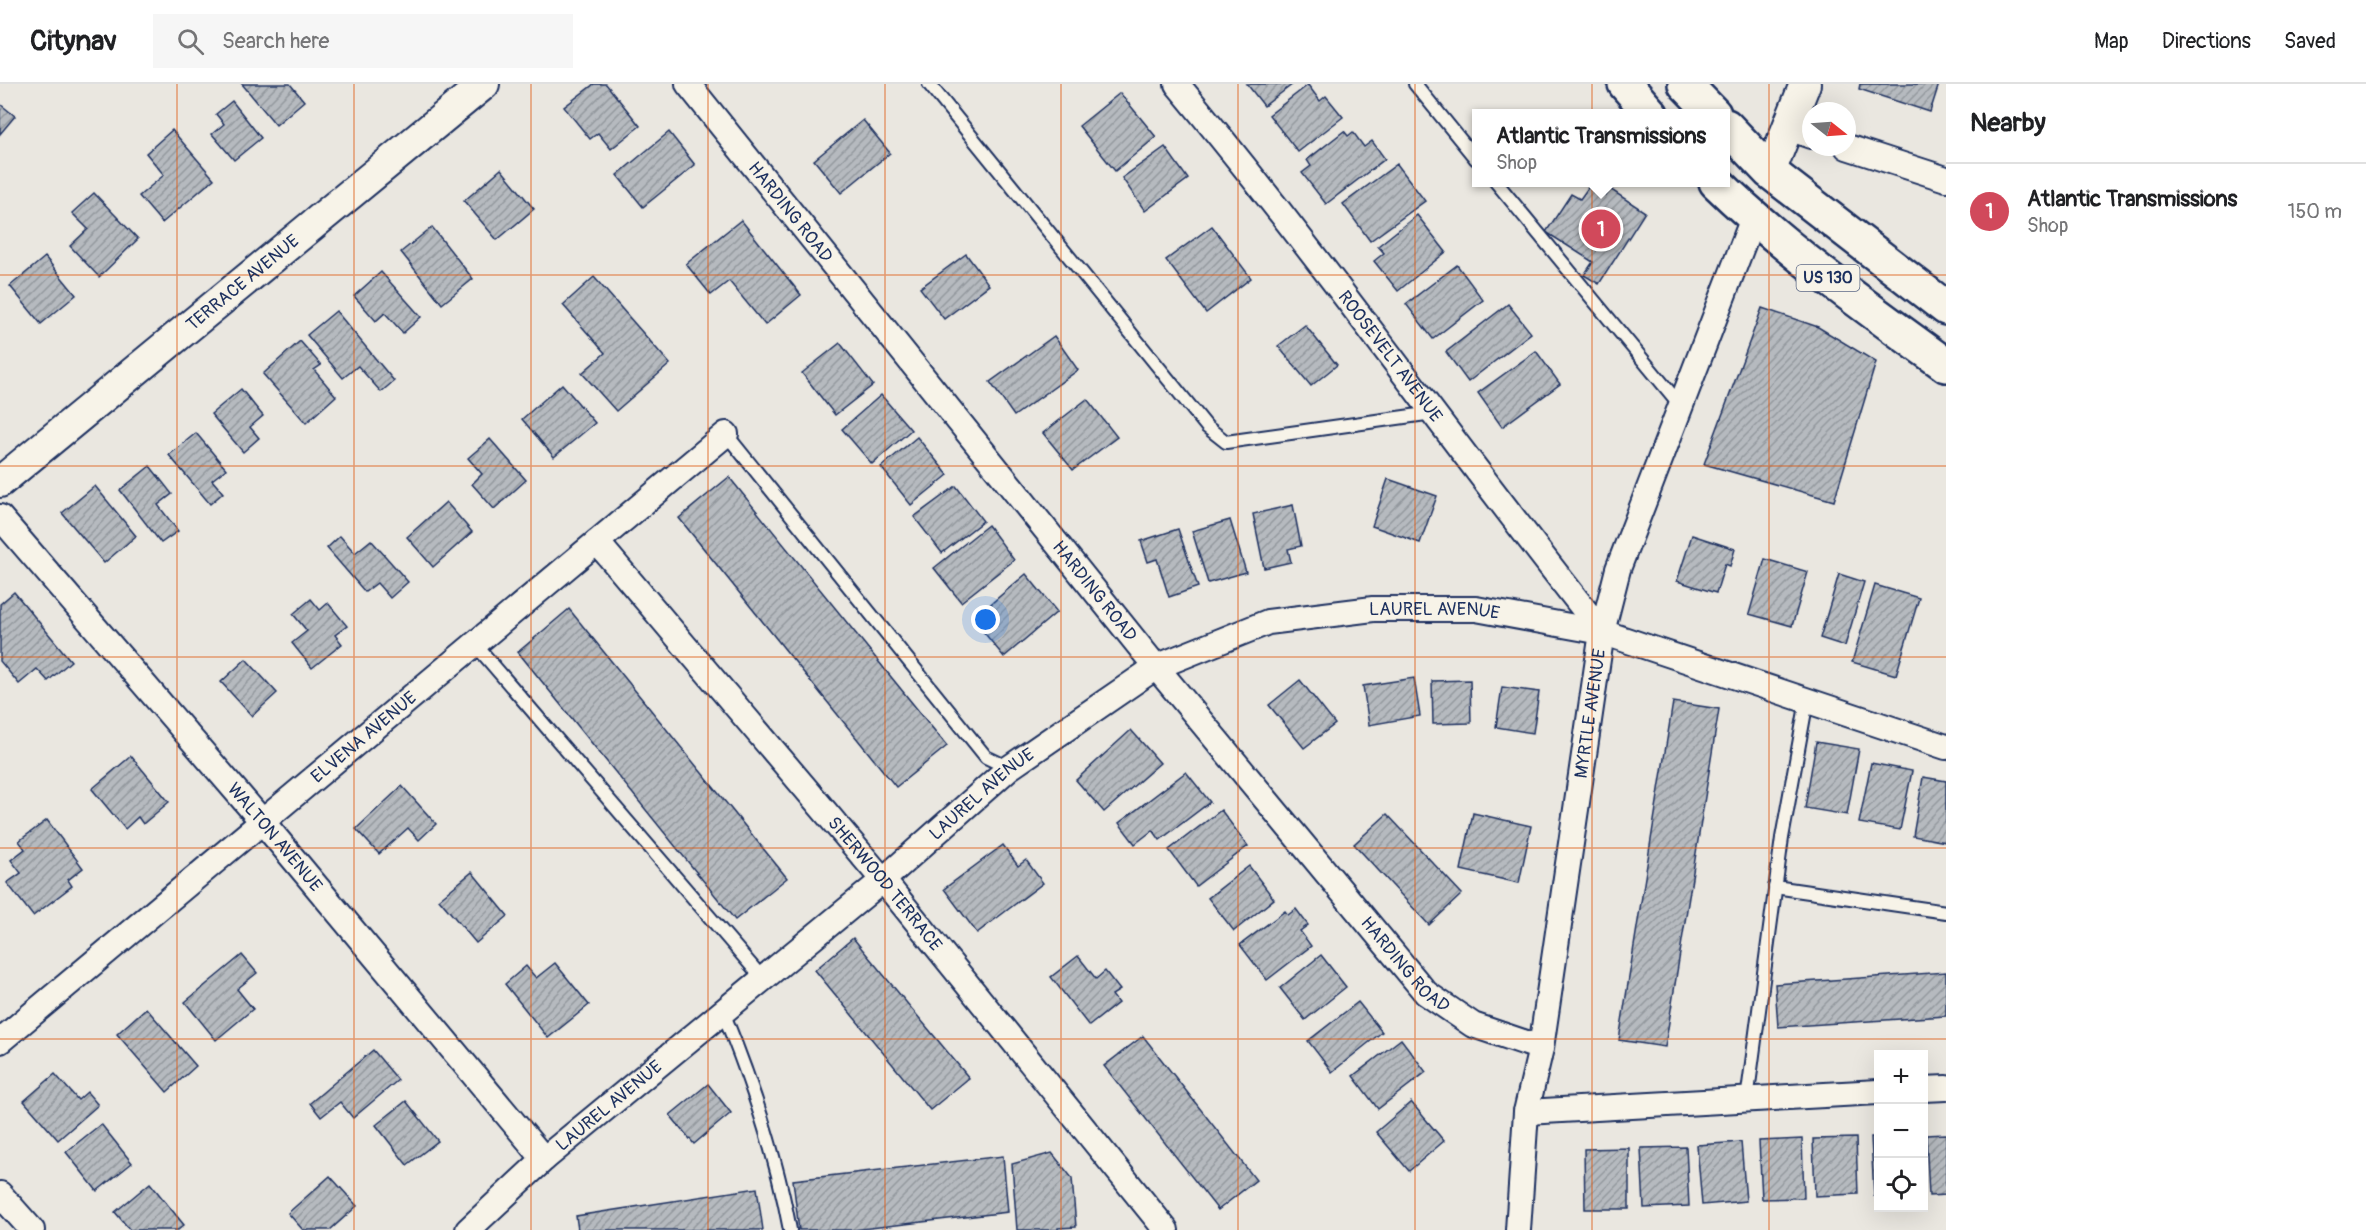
<!DOCTYPE html>
<meta charset="utf-8">
<style>
:root{--surface:#fff;--page:#f6f6f6;--text:#202124;--muted:#757577;--line:#e0e0e0;--accent:#d1495b}
body{margin:0;font-family:Pangolin,sans-serif;background:var(--page);color:var(--text)}
.controls{position:absolute;right:18px;bottom:18px;display:grid;overflow:hidden;border-radius:0px;box-shadow:0 6px 24px #0002}
.controls button{width:54px;height:54px;display:grid;place-items:center;padding:0;border:0;border-bottom:2px solid var(--line);background:var(--surface);color:var(--text);font:30px sans-serif}
.compass{position:absolute;left:1802px;top:18px;width:54px;height:54px;border-radius:50%;background:var(--surface);box-shadow:0 6px 24px #0002;rotate:107deg}
.you{position:absolute;left:986px;top:536px;width:21px;height:21px;margin:-15px;border:4px solid #fff;border-radius:50%;background:#1a73e8;box-shadow:0 0 0 9px #1a73e833}
.badge{display:grid;place-items:center;width:39px;height:39px;border-radius:50%;background:var(--accent);color:#fff;font-size:20px;font-weight:700}
.pin{position:absolute;translate:-50% -50%;border:3px solid #fff;box-shadow:0 2px 6px #0006}
.popup{position:absolute;left:1472px;top:25px;width:258px;height:78px;box-sizing:border-box;display:grid;place-content:center;border-radius:0px;background:var(--surface);filter:drop-shadow(0 2px 4px #0005);font-size:20px;white-space:nowrap;color:var(--muted)}
.popup b{font-size:22px;color:var(--text)}
.popup::after{content:'';position:absolute;left:50%;top:100%;margin-left:-12px;border:12px solid transparent;border-top-color:var(--surface)}
.list{margin:0;padding:0;list-style:none}
h2{display:flex;justify-content:space-between;align-items:center;height:78px;margin:0;padding:0 24px;font-size:26px}
h2 small{font-size:20px;font-weight:400;color:var(--muted)}
.list li{display:grid;grid-template-columns:39px 1fr auto;gap:18px;align-items:center;box-sizing:border-box;height:96px;padding:0 24px;border-top:2px solid var(--line)}
.list b{display:block;font-size:22px;white-space:nowrap}
.list p{margin:0;font-size:20px;white-space:nowrap;color:var(--muted)}
.list em{font-size:20px;font-style:normal;color:var(--muted)}
.icon{flex:none;width:33px;height:33px;fill:none;stroke:currentColor;stroke-width:2;stroke-linecap:round;stroke-linejoin:round}
.map{position:relative;flex:none;width:1946px;height:1146px;overflow:hidden}
header{display:flex;align-items:center;gap:36px;box-sizing:border-box;height:84px;padding:0 30px;background:var(--surface);border-bottom:2px solid var(--line)}
header strong{font-size:28px}
nav{display:flex;gap:33px;margin-inline-start:auto;font-size:21px}
.search{width:420px;height:54px;background:var(--page);display:flex;align-items:center;gap:15px;box-sizing:border-box;padding:0 21px;border-radius:0px;color:var(--muted);font-size:22px}
main{display:flex}
aside{flex:1;background:var(--surface)}
.map>svg:first-child{display:block}
.building{fill:url(#building-hatch);stroke:#1b2f5e;stroke-width:1.5}
.lines{fill:none;stroke-linecap:round;stroke-linejoin:round}
.service-casing{stroke:#1b2f5e;stroke-width:16}
.minor-casing{stroke:#1b2f5e;stroke-width:28}
.tertiary-casing{stroke:#1b2f5e;stroke-width:34}
.trunk-casing{stroke:#1b2f5e;stroke-width:38}
.service{stroke:#f7f3e8;stroke-width:12}
.minor{stroke:#f7f3e8;stroke-width:24}
.tertiary{stroke:#f7f3e8;stroke-width:30}
.trunk{stroke:#f7f3e8;stroke-width:33}
.grid{fill:none;stroke:#de5710;stroke-width:1.5;stroke-opacity:0.55}
.labels{text-anchor:middle;dominant-baseline:central;stroke-width:5;stroke-linejoin:round;paint-order:stroke}
.shield{fill:#f7f3e8;stroke:#5d6a87;stroke-width:1.5}
.shield-label{font-size:16px;font-weight:bold;fill:#1b2f5e}
.street-label{font-size:18px;fill:#1b2f5e;stroke:#f7f3e8}
</style>
<header>
<strong>Citynav</strong>
<div class="search"><svg class="icon" aria-label="search" viewBox="0 0 24 24"><circle cx="10" cy="10" r="6"/><path d="M15 15l6 6"/></svg>Search here</div>
<nav><a>Map</a><a>Directions</a><a>Saved</a></nav>
</header>
<main>
<div class="map">
<svg width="1946" height="1146" viewBox="0 0 1946 1146">
<defs>
<pattern id="building-hatch" width="6" height="6" patternUnits="userSpaceOnUse" patternTransform="scale(1.5)"><rect width="6" height="6" fill="#b6babf"/><path d="M-1 1l2-2M0 6l6-6M5 7l2-2" fill="none" stroke="#93989e"/></pattern>
</defs>
<rect width="100%" height="100%" fill="#eae7e0"/>
<filter id="ink" filterUnits="userSpaceOnUse"><feTurbulence type="fractalNoise" baseFrequency=".0167" numOctaves="2"/><feDisplacementMap in="SourceGraphic" scale="12" xChannelSelector="R" yChannelSelector="G"/><feConvolveMatrix kernelMatrix="1 2 1 2 8 2 1 2 1" color-interpolation-filters="sRGB"/></filter>
<g filter="url(#ink)">
<g class="building">
<polygon points="242,0 290,0 304,17 276,41"/>
<polygon points="594,0 606,0 640,42 611,65 598,49 590,55 564,23"/>
<polygon points="1247,0 1293,0 1264,22"/>
<polygon points="1860,0 1939,0 1930,28 1859,5"/>
<polygon points="1308,1 1320,17 1326,12 1343,33 1298,68 1269,31"/>
<polygon points="1120,9 1156,53 1115,87 1079,42"/>
<polygon points="232,17 261,54 234,76 212,50 224,40 216,30"/>
<polygon points="0,20 15,32 0,50"/>
<polygon points="863,36 890,69 841,109 814,76"/>
<polygon points="172,46 214,95 162,139 139,112 164,91 146,69"/>
<polygon points="1344,47 1348,52 1353,48 1364,63 1372,57 1385,75 1326,120 1302,89 1311,82 1307,76"/>
<polygon points="669,48 695,81 643,123 617,91"/>
<polygon points="1165,63 1188,95 1145,127 1122,94"/>
<polygon points="1397,80 1425,117 1370,157 1343,120"/>
<polygon points="501,85 534,125 497,156 464,117"/>
<polygon points="1590,101 1606,111 1610,105 1645,128 1599,200 1584,191 1593,178 1546,148 1571,110 1580,115"/>
<polygon points="94,109 138,155 99,193 70,162 88,145 72,129"/>
<polygon points="1417,131 1446,168 1398,207 1374,177 1384,169 1378,162"/>
<polygon points="741,136 801,211 765,241 729,197 711,211 686,180"/>
<polygon points="1212,142 1251,194 1206,229 1166,176"/>
<polygon points="432,143 473,195 442,220 401,168"/>
<polygon points="966,170 989,201 944,235 920,204"/>
<polygon points="45,173 76,211 41,240 10,202"/>
<polygon points="1457,181 1483,216 1433,255 1406,220"/>
<polygon points="381,188 421,233 403,249 385,229 376,237 354,212"/>
<polygon points="594,193 670,280 616,327 582,289 605,269 563,221"/>
<polygon points="1508,220 1531,249 1468,298 1446,268"/>
<polygon points="1762,224 1818,243 1876,278 1834,417 1704,380"/>
<polygon points="336,227 394,297 381,308 358,282 343,294 307,251"/>
<polygon points="1305,241 1337,281 1311,302 1278,262"/>
<polygon points="1054,252 1078,286 1014,332 990,298"/>
<polygon points="300,257 321,281 314,286 336,312 306,339 263,290"/>
<polygon points="840,259 873,301 835,331 802,289"/>
<polygon points="1536,267 1560,300 1502,343 1478,309"/>
<polygon points="562,300 595,339 554,373 522,335"/>
<polygon points="241,305 263,332 250,343 259,354 243,368 211,330"/>
<polygon points="881,311 911,346 872,380 842,345"/>
<polygon points="1087,315 1117,353 1073,386 1043,349"/>
<polygon points="196,349 226,385 212,396 223,409 210,420 169,371"/>
<polygon points="917,353 948,391 911,421 881,383"/>
<polygon points="490,355 526,396 494,425 472,400 482,390 468,374"/>
<polygon points="150,382 172,410 158,421 178,447 161,459 120,406"/>
<polygon points="729,393 947,662 896,703 679,434"/>
<polygon points="1388,395 1437,412 1420,459 1372,442"/>
<polygon points="95,402 136,452 104,479 62,429"/>
<polygon points="956,402 983,437 942,469 914,433"/>
<polygon points="446,418 472,448 433,483 407,453"/>
<polygon points="1293,421 1301,462 1288,465 1291,478 1264,484 1253,430"/>
<polygon points="1230,436 1246,488 1208,499 1192,447"/>
<polygon points="988,441 1014,476 961,518 934,484"/>
<polygon points="1178,445 1198,503 1169,513 1157,475 1148,478 1141,457"/>
<polygon points="1692,451 1735,465 1730,482 1725,480 1716,509 1677,497"/>
<polygon points="340,452 355,469 371,456 408,498 390,514 377,499 365,508 327,464"/>
<polygon points="1765,475 1808,488 1792,542 1749,530"/>
<polygon points="1026,490 1057,528 1004,573 973,535"/>
<polygon points="1839,490 1864,498 1845,562 1820,554"/>
<polygon points="1875,501 1919,514 1896,591 1852,578"/>
<polygon points="14,508 71,577 48,597 37,585 19,600 0,577 0,520"/>
<polygon points="311,515 320,526 328,519 347,542 335,551 342,560 312,584 292,559 307,547 293,530"/>
<polygon points="569,525 787,794 735,836 518,568"/>
<polygon points="246,575 277,609 252,632 221,598"/>
<polygon points="1414,594 1420,632 1369,641 1363,602"/>
<polygon points="1300,596 1335,640 1304,664 1269,621"/>
<polygon points="1470,596 1471,639 1433,640 1432,597"/>
<polygon points="1502,603 1539,608 1533,649 1496,643"/>
<polygon points="1673,618 1719,625 1665,963 1619,956"/>
<polygon points="1131,646 1160,679 1104,728 1076,696"/>
<polygon points="1816,658 1859,665 1847,731 1805,724"/>
<polygon points="131,672 169,718 143,740 138,733 125,745 92,705"/>
<polygon points="1871,679 1912,687 1900,746 1859,739"/>
<polygon points="1186,688 1210,718 1160,756 1153,746 1135,760 1119,739"/>
<polygon points="1923,693 1946,697 1946,758 1913,752"/>
<polygon points="402,702 436,740 419,756 408,744 379,770 356,745"/>
<polygon points="1221,726 1248,762 1196,802 1169,766"/>
<polygon points="1473,729 1531,742 1519,799 1461,786"/>
<polygon points="1387,730 1462,810 1429,841 1354,760"/>
<polygon points="47,736 83,784 68,796 72,802 33,832 7,799 21,789 11,776 25,765 19,757"/>
<polygon points="1003,761 1018,782 1026,776 1043,799 977,849 944,805"/>
<polygon points="1249,782 1274,815 1234,847 1208,814"/>
<polygon points="472,788 508,832 476,859 439,815"/>
<polygon points="1296,825 1308,841 1300,847 1311,862 1267,896 1240,861 1285,827 1288,831"/>
<polygon points="853,854 969,994 930,1026 815,886"/>
<polygon points="242,871 257,889 237,905 253,925 216,956 185,918"/>
<polygon points="1321,871 1346,903 1305,936 1280,904"/>
<polygon points="1078,872 1096,895 1105,887 1120,906 1112,911 1118,919 1089,942 1051,893"/>
<polygon points="555,879 589,921 548,954 505,900 526,882 536,894"/>
<polygon points="1946,888 1946,932 1778,943 1775,900"/>
<polygon points="1358,918 1382,948 1332,988 1308,957"/>
<polygon points="146,924 196,982 167,1008 117,950"/>
<polygon points="1143,952 1256,1096 1218,1126 1104,982"/>
<polygon points="1401,955 1426,988 1378,1025 1353,992"/>
<polygon points="373,966 398,996 353,1034 340,1018 321,1033 310,1019"/>
<polygon points="55,990 78,1016 87,1008 98,1021 58,1056 24,1017"/>
<polygon points="708,1000 731,1029 694,1060 670,1031"/>
<polygon points="406,1017 438,1057 407,1081 376,1041"/>
<polygon points="1411,1018 1444,1057 1409,1087 1376,1048"/>
<polygon points="101,1040 132,1079 97,1107 66,1068"/>
<polygon points="1946,1050 1946,1111 1929,1112 1926,1051"/>
<polygon points="1871,1053 1878,1053 1878,1112 1874,1112"/>
<polygon points="1856,1054 1858,1110 1815,1112 1813,1055"/>
<polygon points="1802,1055 1804,1114 1762,1115 1759,1057"/>
<polygon points="1741,1058 1746,1117 1702,1121 1697,1061"/>
<polygon points="1686,1063 1689,1122 1644,1124 1641,1064"/>
<polygon points="1629,1064 1629,1125 1585,1125 1584,1065"/>
<polygon points="1052,1069 1072,1094 1076,1143 1058,1144 1058,1146 1017,1146 1012,1080"/>
<polygon points="1003,1072 1008,1128 853,1146 799,1146 793,1096"/>
<polygon points="330,1092 357,1122 330,1146 303,1146 288,1129"/>
<polygon points="150,1099 184,1141 178,1146 130,1146 115,1128"/>
<polygon points="757,1104 763,1146 578,1146 576,1132"/>
</g>
<g class="lines">
<defs>
<g id="service">
<polyline points="929,0 1207,343 1226,358 1433,329"/>
<polyline points="1415,0 1476,75"/>
<polyline points="1496,98 1681,322"/>
<polyline points="726,350 986,673 1009,684"/>
<polyline points="474,559 763,895"/>
<polyline points="1775,803 1946,828"/>
<path d="M723,928C752,999 776,1070 790,1146"/>
<polyline points="1747,1016 1782,754 1807,616"/>
</g>
<g id="minor">
<path id="s1" d="M688,0L1156,583L1426,909L1473,941L1541,964"/>
<path id="s2" d="M1177,0C1325,178 1458,367 1602,548"/>
<polyline points="1788,44 1811,52"/>
<polyline points="1847,63 1946,95"/>
<path id="s3" d="M0,433L261,736L544,1075"/>
<path id="s4" d="M597,458L883,796L1166,1146"/>
<path id="s5" d="M0,957L726,350"/>
<polyline points="1924,1005 1946,1004"/>
<polyline points="1526,1028 1878,1008"/>
<polyline points="0,1110 32,1146"/>
<path id="s6" d="M468,1146L544,1075L883,796L1009,684L1156,583L1268,538L1373,525H1476L1602,548L1946,663"/>
<path id="s7" d="M1518,1146L1526,1028L1541,964L1602,548L1618,485L1753,134"/>
</g>
<g id="tertiary">
<polyline points="1770,88 1805,0"/>
<path id="s8" d="M0,398L484,0"/>
</g>
<g id="trunk">
<polyline points="1625,0 1651,30"/>
<polyline points="1685,0 1714,30"/>
<polyline points="1726,42 1770,88 1946,224"/>
<path d="M1716,98C1787,167 1867,224 1946,281"/>
</g>
</defs>
<use href="#service" class="service-casing"/>
<use href="#minor" class="minor-casing"/>
<use href="#tertiary" class="tertiary-casing"/>
<use href="#trunk" class="trunk-casing"/>
<use href="#service" class="service"/>
<use href="#minor" class="minor"/>
<use href="#tertiary" class="tertiary"/>
<use href="#trunk" class="trunk"/>
</g>
</g>
<path class="grid" d="M177,0V1146M354,0V1146M531,0V1146M708,0V1146M885,0V1146M1061,0V1146M1238,0V1146M1415,0V1146M1592,0V1146M1769,0V1146M0,191H1946M0,382H1946M0,573H1946M0,764H1946M0,955H1946"/>
<g class="labels">
<rect class="shield" x="1796.5" y="181" width="63" height="26" rx="4.5"/>
<g class="shield-label">
<text x="1828" y="194">US 130</text>
</g>
<g class="street-label">
<text stroke="none"><textPath href="#s1" startOffset="164">HARDING ROAD</textPath></text>
<text stroke="none"><textPath href="#s8" startOffset="314">TERRACE AVENUE</textPath></text>
<text stroke="none"><textPath href="#s2" startOffset="346">ROOSEVELT AVENUE</textPath></text>
<text stroke="none"><textPath href="#s1" startOffset="650">HARDING ROAD</textPath></text>
<text stroke="none"><textPath href="#s6" startOffset="1178">LAUREL AVENUE</textPath></text>
<text stroke="none"><textPath href="#s7" startOffset="522">MYRTLE AVENUE</textPath></text>
<text stroke="none"><textPath href="#s5" startOffset="474">ELVENA AVENUE</textPath></text>
<text stroke="none"><textPath href="#s6" startOffset="674">LAUREL AVENUE</textPath></text>
<text stroke="none"><textPath href="#s3" startOffset="422">WALTON AVENUE</textPath></text>
<text stroke="none"><textPath href="#s4" startOffset="447">SHERWOOD TERRACE</textPath></text>
<text stroke="none"><textPath href="#s1" startOffset="1136">HARDING ROAD</textPath></text>
<text stroke="none"><textPath href="#s6" startOffset="188">LAUREL AVENUE</textPath></text>
</g>
</g>
</svg>
<div class="controls">
<button>+</button>
<button>−</button>
<button><svg class="icon" aria-label="locate" viewBox="0 0 24 24"><circle cx="12" cy="12" r="6"/><path d="M12 2v4M12 18v4M2 12h4M18 12h4"/></svg></button>
</div>
<svg class="compass" viewBox="-18 -18 36 36"><path d="M0-13l5 13h-10z" fill="#e53935"/><path d="M0 13l5-13h-10z" fill="#757577"/></svg>
<div class="you"></div>
<div class="pin badge" style="left:1601px;top:145px">1</div>
<div class="popup"><b>Atlantic Transmissions</b>Shop</div>
</div>
<aside>
<h2>Nearby<small></small></h2>
<ul class="list">
<li><span class="badge">1</span><div><b>Atlantic Transmissions</b><p>Shop</p></div><em>150 m</em></li>
</ul>
</aside>
</main>
